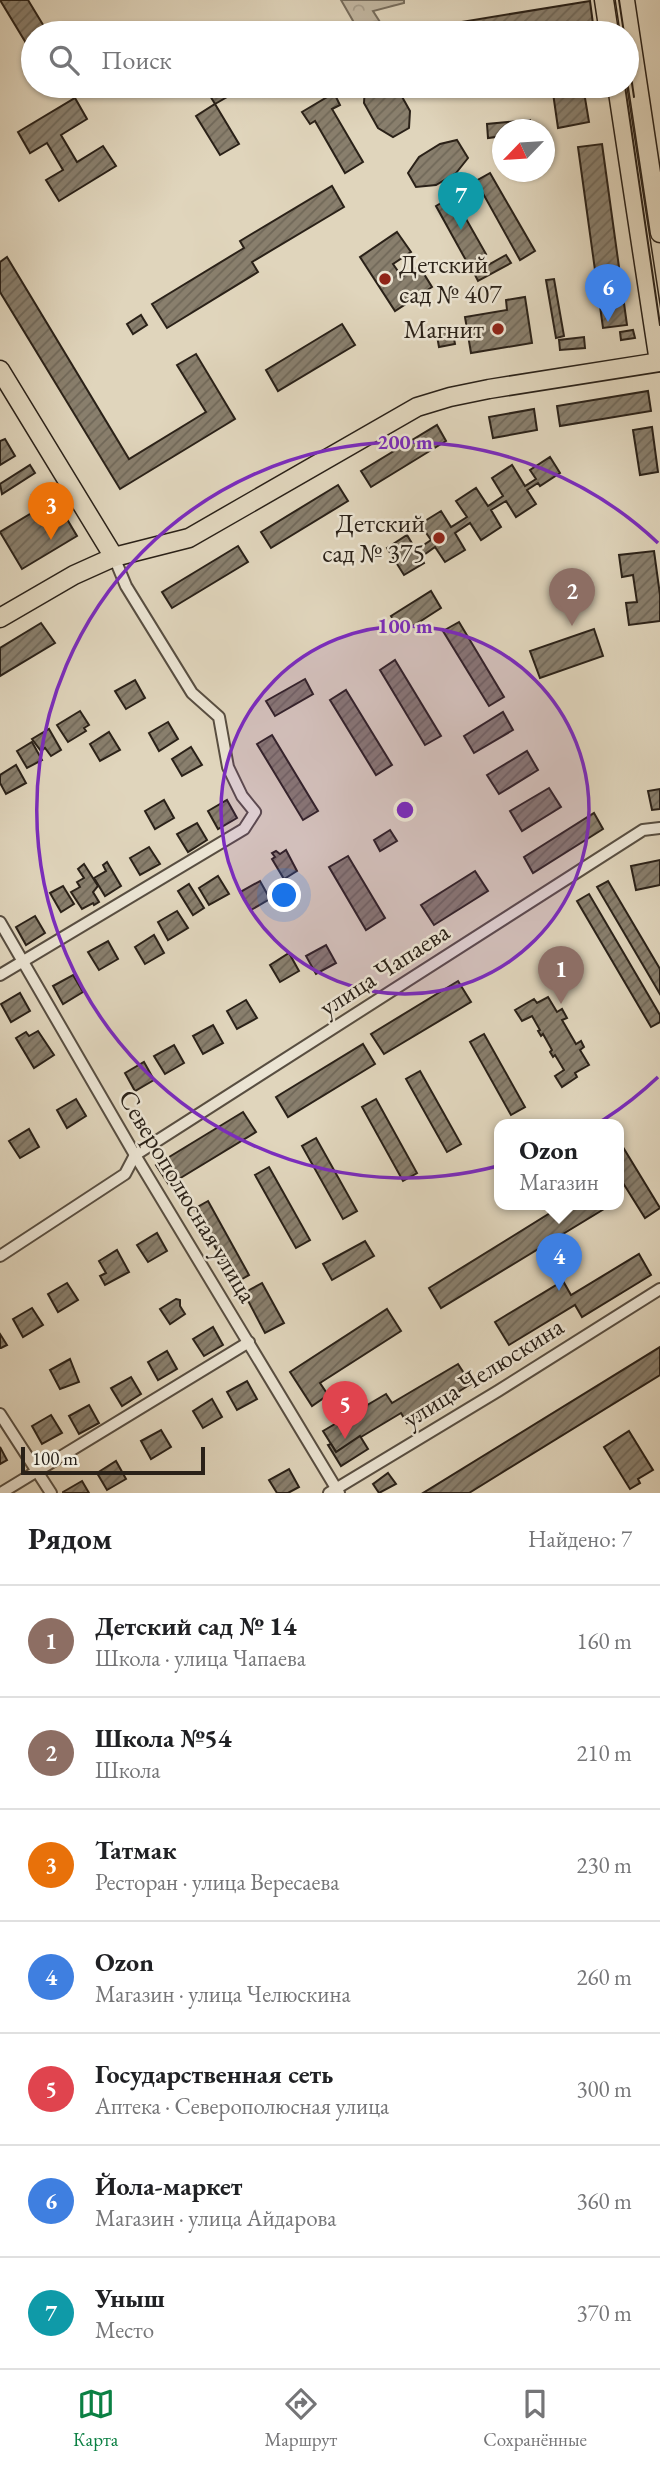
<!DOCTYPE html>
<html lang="ru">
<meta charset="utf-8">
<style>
:root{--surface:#fff;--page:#f6f6f6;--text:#202124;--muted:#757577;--line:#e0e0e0;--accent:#0b8043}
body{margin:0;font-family:"EB Garamond",serif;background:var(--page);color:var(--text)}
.compass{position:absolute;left:492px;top:119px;width:63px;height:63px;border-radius:50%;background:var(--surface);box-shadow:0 2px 5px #0004;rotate:245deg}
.scale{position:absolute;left:21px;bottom:18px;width:184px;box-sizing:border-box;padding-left:7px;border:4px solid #2a2118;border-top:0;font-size:19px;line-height:24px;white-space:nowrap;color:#2a2118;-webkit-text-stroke:5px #ebe4d3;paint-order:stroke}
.you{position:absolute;left:285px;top:896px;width:24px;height:24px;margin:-18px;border:5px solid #fff;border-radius:50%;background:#1a73e8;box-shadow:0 0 0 10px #1a73e833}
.badge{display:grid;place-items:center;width:46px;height:46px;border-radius:50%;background:var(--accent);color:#fff;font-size:23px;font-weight:700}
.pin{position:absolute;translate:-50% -58px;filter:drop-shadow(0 2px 4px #0008)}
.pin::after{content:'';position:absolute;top:37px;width:24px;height:21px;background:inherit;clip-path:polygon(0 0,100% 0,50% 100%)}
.popup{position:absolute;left:494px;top:1119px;width:130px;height:91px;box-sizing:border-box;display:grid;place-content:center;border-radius:14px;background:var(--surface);filter:drop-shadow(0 2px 5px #0005);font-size:23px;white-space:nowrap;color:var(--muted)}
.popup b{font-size:26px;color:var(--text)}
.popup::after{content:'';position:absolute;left:50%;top:100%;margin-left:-14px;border:14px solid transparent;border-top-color:var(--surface)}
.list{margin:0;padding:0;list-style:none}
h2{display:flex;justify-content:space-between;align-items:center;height:91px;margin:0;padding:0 28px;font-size:30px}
h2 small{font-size:23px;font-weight:400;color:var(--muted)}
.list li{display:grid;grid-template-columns:46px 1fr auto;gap:21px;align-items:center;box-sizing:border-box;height:112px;padding:0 28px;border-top:2px solid var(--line)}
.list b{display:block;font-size:26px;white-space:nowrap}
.list p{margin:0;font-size:23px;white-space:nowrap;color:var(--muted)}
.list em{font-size:23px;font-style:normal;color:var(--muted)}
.icon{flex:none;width:38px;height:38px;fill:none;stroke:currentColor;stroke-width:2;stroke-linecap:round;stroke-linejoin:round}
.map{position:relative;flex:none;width:660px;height:1493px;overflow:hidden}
.search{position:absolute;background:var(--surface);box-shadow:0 2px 5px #0004;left:21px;right:21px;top:21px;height:77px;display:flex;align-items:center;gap:18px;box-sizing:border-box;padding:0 24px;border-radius:38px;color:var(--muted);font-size:26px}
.sheet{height:875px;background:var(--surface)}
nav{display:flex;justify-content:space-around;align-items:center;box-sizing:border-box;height:98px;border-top:2px solid var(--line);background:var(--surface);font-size:19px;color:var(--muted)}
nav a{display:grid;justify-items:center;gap:4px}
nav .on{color:var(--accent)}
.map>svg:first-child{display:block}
.forest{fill:url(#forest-crowns);stroke:#766c5c;stroke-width:2}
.building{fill:url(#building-hatch);stroke:#2a2118;stroke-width:2}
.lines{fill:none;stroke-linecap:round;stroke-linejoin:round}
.street-casing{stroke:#584e41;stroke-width:14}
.primary-casing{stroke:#2a2118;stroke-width:21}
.street{stroke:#ebe4d3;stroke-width:10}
.primary{stroke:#e0d5bc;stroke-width:18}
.tram{stroke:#2a2118;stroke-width:2}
.ring{fill:none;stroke:#7b2cbf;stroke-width:3.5}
.poi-dot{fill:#8f2418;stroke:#ebe4d3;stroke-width:2.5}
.labels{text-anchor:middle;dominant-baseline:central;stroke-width:5;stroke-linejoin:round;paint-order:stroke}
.poi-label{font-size:26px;fill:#2a2118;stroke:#ebe4d3;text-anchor:end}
.street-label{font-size:26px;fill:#2a2118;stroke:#ebe4d3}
.centre{fill:#7b2cbf;stroke:#ebe4d3;stroke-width:3.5}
.ring-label{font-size:21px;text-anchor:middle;font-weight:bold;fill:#7b2cbf;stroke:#ebe4d3;stroke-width:5;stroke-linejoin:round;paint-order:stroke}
</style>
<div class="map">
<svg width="660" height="1493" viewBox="0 0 660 1493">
<defs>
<pattern id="forest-crowns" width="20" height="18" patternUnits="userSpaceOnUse" patternTransform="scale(1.75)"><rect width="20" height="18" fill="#c1b6a0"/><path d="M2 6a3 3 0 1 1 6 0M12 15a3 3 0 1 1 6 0" fill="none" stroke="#a69c89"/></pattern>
<pattern id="building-hatch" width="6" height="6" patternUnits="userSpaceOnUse" patternTransform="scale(1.75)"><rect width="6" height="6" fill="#897f6d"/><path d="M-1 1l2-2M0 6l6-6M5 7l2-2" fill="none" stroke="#706859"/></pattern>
</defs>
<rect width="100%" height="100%" fill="#e0d5bc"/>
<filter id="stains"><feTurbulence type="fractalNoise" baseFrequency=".00286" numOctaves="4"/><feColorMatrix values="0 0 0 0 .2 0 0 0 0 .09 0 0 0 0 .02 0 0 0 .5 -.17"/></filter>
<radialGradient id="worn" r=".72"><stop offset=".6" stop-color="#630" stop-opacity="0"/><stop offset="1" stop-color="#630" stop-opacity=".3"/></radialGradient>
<polygon class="forest" points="341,0 404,0 404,3 373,11 387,33 360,33"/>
<g class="building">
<polygon points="0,0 28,0 48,33 33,33 33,45 29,48"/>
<polygon points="590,1 593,24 563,29 564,33 554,33 554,31 540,33 445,33 443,25"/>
<polygon points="204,86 246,86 215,104"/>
<polygon points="365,86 396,86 410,111 409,128 393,137 378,128 364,103"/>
<polygon points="496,86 521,86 522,90 498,94"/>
<polygon points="552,86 583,86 589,122 558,128"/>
<polygon points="334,93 340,105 332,109 363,162 345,173 315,121 310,124 302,112"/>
<polygon points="75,98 87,119 61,135 77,162 103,146 116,166 59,201 46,180 63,170 47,143 30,153 18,132"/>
<polygon points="215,104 239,144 220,155 196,116"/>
<polygon points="530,120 531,130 503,130 503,136 488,138 487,124"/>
<polygon points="457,140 468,158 456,173 436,185 416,187 408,173 419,157 440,144"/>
<polygon points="602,144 627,325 603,328 578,147"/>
<polygon points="490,173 535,251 520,260 476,181"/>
<polygon points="332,186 344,207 252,262 258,272 167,328 152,304 244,248 240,241"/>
<polygon points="453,196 486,254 468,264 436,206"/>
<polygon points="397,232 411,252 393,264 402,277 419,266 432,287 395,311 360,257"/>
<polygon points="506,255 511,263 478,281 474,273"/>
<polygon points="7,257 129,459 206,412 177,365 196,354 235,419 120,489 0,292 0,262"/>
<polygon points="554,279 564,336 556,338 546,280"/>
<polygon points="525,297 532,343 471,353 465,317 507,310 506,300"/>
<polygon points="141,315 147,325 133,334 127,324"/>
<polygon points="342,324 355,345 278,391 266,370"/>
<polygon points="452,328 455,344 439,347 436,330"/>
<polygon points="633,330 635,338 621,340 620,332"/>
<polygon points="584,337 585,348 560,350 559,340"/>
<polygon points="648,391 651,411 560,426 557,406"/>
<polygon points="534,409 537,430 493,438 489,417"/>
<polygon points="437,425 446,441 371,487 361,471"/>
<polygon points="652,427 658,472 640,475 633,430"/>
<polygon points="5,439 15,456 0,465 0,441"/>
<polygon points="550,457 560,473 540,486 538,483 527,490 536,504 516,517 506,501 491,510 501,527 481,540 470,523 455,533 465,550 445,562 435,547 421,557 424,563 404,575 387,548 407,535 416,550 431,540 420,524 441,511 451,527 467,517 456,501 476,488 488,506 503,496 492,478 512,465 525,486 536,479 530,470"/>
<polygon points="30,465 35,473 2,494 0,484"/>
<polygon points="338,485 348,501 271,548 261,532"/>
<polygon points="44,487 50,496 38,504 32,495"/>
<polygon points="55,499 77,536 22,569 0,532"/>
<polygon points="238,546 248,562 172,608 162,592"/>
<polygon points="654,551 660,595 660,621 629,625 626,603 637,602 633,575 622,577 619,555"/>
<polygon points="431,591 441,608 402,633 391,616"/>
<polygon points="459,622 504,697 489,706 443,631"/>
<polygon points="41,623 55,643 0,676 0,648"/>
<polygon points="594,629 603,656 540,678 530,651"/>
<polygon points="395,660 441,736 425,745 380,670"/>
<polygon points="305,679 313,694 275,716 266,701"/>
<polygon points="135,680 145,698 126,709 115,691"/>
<polygon points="346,690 392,765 376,775 330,700"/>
<polygon points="80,711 89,725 84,728 86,731 68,742 57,725"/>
<polygon points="503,712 513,730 474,753 464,736"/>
<polygon points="168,722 178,739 159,751 149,733"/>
<polygon points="49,729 61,750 51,756 45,748 41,751 32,739"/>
<polygon points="109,732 120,750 100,761 90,744"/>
<polygon points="272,735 318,811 303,820 257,744"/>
<polygon points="32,742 42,760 27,768 17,751"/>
<polygon points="191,747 202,765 182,776 172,759"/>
<polygon points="527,751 538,770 499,794 487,775"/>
<polygon points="16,765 26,783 6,794 0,783 0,775"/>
<polygon points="549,788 561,807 522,831 510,811"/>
<polygon points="660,789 660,809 652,810 648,791"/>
<polygon points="164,800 174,818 155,829 145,811"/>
<polygon points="227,800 237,818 218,829 208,811"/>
<polygon points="594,813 603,829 533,873 524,857"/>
<polygon points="197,823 207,840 188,852 177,834"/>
<polygon points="390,830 397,841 380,851 374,840"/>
<polygon points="149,847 160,864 140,875 130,858"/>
<polygon points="286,850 297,871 284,879 272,859 275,857 272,853 276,851 280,854"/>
<polygon points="348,856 385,918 366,930 329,867"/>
<polygon points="660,860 660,885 636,890 631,866"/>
<polygon points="107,862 121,886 105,896 94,878 106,871 103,865"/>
<polygon points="84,864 98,886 93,892 99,902 94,905 93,903 82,909 71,892 80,887 77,882 84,878 78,869"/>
<polygon points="475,871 488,891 434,925 421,905"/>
<polygon points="218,876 229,894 209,905 199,888"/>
<polygon points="260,881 270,899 251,910 240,892"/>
<polygon points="608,881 660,969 660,994 597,887"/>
<polygon points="189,884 204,908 193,915 178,891"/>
<polygon points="63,886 74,904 61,912 50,893"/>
<polygon points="589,894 660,1015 660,1022 651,1027 577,901"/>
<polygon points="177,911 188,928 168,940 158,922"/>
<polygon points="35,916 45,933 26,945 16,927"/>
<polygon points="154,935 164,953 145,964 135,947"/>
<polygon points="108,941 118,959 99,970 88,952"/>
<polygon points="326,945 336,963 316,974 306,956"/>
<polygon points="289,953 299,971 280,982 270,965"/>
<polygon points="73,975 83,992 63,1004 53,986"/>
<polygon points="458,981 471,1002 384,1054 371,1034"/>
<polygon points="20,993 30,1011 11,1022 1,1004"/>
<polygon points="548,997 557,1012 562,1009 567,1018 562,1020 576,1044 581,1041 584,1047 580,1050 589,1065 575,1073 577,1077 562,1087 555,1076 564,1070 555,1055 553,1057 550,1052 552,1050 543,1034 541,1036 538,1031 540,1030 532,1016 522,1021 515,1010 534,999 537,1003"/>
<polygon points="246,1000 257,1018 237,1029 227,1011"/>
<polygon points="213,1025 223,1043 203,1054 193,1036"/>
<polygon points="38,1031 54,1055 34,1068 16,1038 26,1032 29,1036"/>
<polygon points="484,1034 525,1107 511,1115 470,1042"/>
<polygon points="363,1044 375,1064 288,1117 276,1097"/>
<polygon points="174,1045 184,1063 165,1074 154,1056"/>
<polygon points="144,1062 154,1080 135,1091 125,1073"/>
<polygon points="420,1071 461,1144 447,1152 406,1079"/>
<polygon points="76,1099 86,1116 67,1128 57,1110"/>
<polygon points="376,1099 417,1173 403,1181 362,1107"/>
<polygon points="243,1112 256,1132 169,1185 156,1165"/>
<polygon points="29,1129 39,1147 20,1158 9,1141"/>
<polygon points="316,1138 357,1211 343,1219 302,1146"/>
<polygon points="618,1139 660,1208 645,1218 618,1175"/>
<polygon points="269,1167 310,1240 296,1248 255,1175"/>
<polygon points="208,1201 249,1275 235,1283 194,1209"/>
<polygon points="563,1205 609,1206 441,1308 429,1288"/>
<polygon points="157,1233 167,1251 148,1262 137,1245"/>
<polygon points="365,1241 374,1256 332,1280 323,1264"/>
<polygon points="117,1250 129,1272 105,1285 100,1276 106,1273 99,1261"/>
<polygon points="639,1254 651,1275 582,1317 575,1305 509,1345 495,1322 563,1281 571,1295"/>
<polygon points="67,1283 78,1300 58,1312 48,1294"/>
<polygon points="262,1283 284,1323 265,1333 244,1293"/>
<polygon points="176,1299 180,1300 180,1306 185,1314 170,1324 160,1309"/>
<polygon points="32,1308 43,1325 23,1337 13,1319"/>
<polygon points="387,1309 401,1331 320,1383 328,1395 312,1406 290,1372"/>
<polygon points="213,1327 223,1345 204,1356 193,1339"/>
<polygon points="0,1334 7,1345 1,1348 0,1348"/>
<polygon points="660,1347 660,1375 469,1493 423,1493"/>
<polygon points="167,1351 177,1369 158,1380 148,1362"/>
<polygon points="70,1359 79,1382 60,1389 50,1370"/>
<polygon points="458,1364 471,1384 407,1423 401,1413 336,1452 323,1431 386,1394 392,1403"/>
<polygon points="131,1377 141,1394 122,1406 111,1388"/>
<polygon points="247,1381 257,1399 237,1410 227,1392"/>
<polygon points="212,1399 222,1417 203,1428 193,1411"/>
<polygon points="89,1405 99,1423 79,1434 69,1416"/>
<polygon points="51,1415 62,1433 42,1444 32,1426"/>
<polygon points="161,1430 171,1447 151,1459 141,1441"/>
<polygon points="629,1431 653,1470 638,1479 640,1483 630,1489 604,1447"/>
<polygon points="360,1436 368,1449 341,1466 328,1445 331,1444 336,1452"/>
<polygon points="0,1447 7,1460 0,1464"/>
<polygon points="116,1461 126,1479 107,1490 97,1473"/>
<polygon points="289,1469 299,1487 288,1493 277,1493 269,1480"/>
<polygon points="388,1473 396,1484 379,1493 373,1484"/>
<polygon points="82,1481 89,1493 63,1493 63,1492"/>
</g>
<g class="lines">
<defs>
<g id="street">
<polyline points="0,922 135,1155 339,1493"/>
<polyline points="0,975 244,829 255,812 242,796 228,767 219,717 192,693 126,586 114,557"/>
<polyline points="0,1256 125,1174 135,1155 643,830 660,828"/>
<polyline points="0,1414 51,1493"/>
<polyline points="1,1493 249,1342"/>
<polyline points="329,1493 498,1391 660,1289"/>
</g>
<g id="primary">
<polyline points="604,0 609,33"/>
<polyline points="625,0 660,233"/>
<polyline points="617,86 659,362"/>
<polyline points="0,370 114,557"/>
<polyline points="0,618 74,575 114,557 189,538 417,407 450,397 489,389 660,362"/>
</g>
</defs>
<use href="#street" class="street-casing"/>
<use href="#primary" class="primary-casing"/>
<use href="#street" class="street"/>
<use href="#primary" class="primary"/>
<g class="tram">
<polyline points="619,0 624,33"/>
<polyline points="627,49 634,97"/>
<polyline points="625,86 660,325"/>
</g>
</g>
<circle cx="405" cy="810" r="184" fill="#7b2cbf" fill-opacity=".12"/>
<g class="ring">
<circle cx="405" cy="810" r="184"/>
<path d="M658 1077A368 368 0 1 1 658 543"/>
</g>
<g class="poi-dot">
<circle cx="385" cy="279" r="7"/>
<circle cx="498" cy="329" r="7"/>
<circle cx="439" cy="538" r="7"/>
</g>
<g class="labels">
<g class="poi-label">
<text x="399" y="264" text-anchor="start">Детский<tspan x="399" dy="30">сад № 407</tspan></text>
<text x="484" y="329">Магнит</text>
<text x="425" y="523">Детский<tspan x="425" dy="30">сад № 375</tspan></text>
</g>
<g class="street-label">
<text transform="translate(384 969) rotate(-33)">улица Чапаева</text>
<text transform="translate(188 1196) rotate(59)">Северополюсная улица</text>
<text transform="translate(483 1372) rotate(-32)">улица Челюскина</text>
</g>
</g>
<circle cx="405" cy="810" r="10" class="centre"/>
<g class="ring-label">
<text x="405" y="449">200 m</text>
<text x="405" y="633">100 m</text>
</g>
<rect width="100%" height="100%" filter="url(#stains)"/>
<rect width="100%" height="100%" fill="url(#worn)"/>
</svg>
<svg class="compass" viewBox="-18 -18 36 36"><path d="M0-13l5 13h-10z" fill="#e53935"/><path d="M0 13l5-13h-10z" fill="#757577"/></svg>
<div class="scale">100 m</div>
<div class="you"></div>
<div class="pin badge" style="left:561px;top:1004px;background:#8d6e63">1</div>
<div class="pin badge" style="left:572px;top:626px;background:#8d6e63">2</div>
<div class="pin badge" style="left:51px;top:540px;background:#e8710a">3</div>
<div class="pin badge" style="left:559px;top:1291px;background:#3f7fe0">4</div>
<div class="popup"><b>Ozon</b>Магазин</div>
<div class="pin badge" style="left:345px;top:1439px;background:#e0444e">5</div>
<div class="pin badge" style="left:608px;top:322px;background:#3f7fe0">6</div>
<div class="pin badge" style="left:461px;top:230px;background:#0f9aa8">7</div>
<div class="search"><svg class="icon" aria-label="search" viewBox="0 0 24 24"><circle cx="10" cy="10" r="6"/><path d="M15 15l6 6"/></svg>Поиск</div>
</div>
<section class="sheet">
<h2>Рядом<small>Найдено: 7</small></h2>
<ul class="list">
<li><span class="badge" style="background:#8d6e63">1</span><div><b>Детский сад № 14</b><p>Школа · улица Чапаева</p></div><em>160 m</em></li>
<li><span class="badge" style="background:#8d6e63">2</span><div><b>Школа №54</b><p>Школа</p></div><em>210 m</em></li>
<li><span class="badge" style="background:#e8710a">3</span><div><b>Татмак</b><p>Ресторан · улица Вересаева</p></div><em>230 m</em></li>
<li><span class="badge" style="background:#3f7fe0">4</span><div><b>Ozon</b><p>Магазин · улица Челюскина</p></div><em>260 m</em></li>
<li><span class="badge" style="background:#e0444e">5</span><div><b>Государственная сеть</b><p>Аптека · Северополюсная улица</p></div><em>300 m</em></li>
<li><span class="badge" style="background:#3f7fe0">6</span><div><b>Йола-маркет</b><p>Магазин · улица Айдарова</p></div><em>360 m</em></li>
<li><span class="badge" style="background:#0f9aa8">7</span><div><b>Уныш</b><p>Место</p></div><em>370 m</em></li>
</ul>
</section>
<nav>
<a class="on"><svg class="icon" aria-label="map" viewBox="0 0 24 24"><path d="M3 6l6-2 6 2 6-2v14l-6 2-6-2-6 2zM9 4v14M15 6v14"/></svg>Карта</a>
<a><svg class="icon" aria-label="directions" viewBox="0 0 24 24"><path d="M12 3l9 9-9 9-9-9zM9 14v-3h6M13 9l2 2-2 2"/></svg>Маршрут</a>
<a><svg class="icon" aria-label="saved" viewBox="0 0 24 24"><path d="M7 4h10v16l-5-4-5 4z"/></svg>Сохранённые</a>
</nav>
